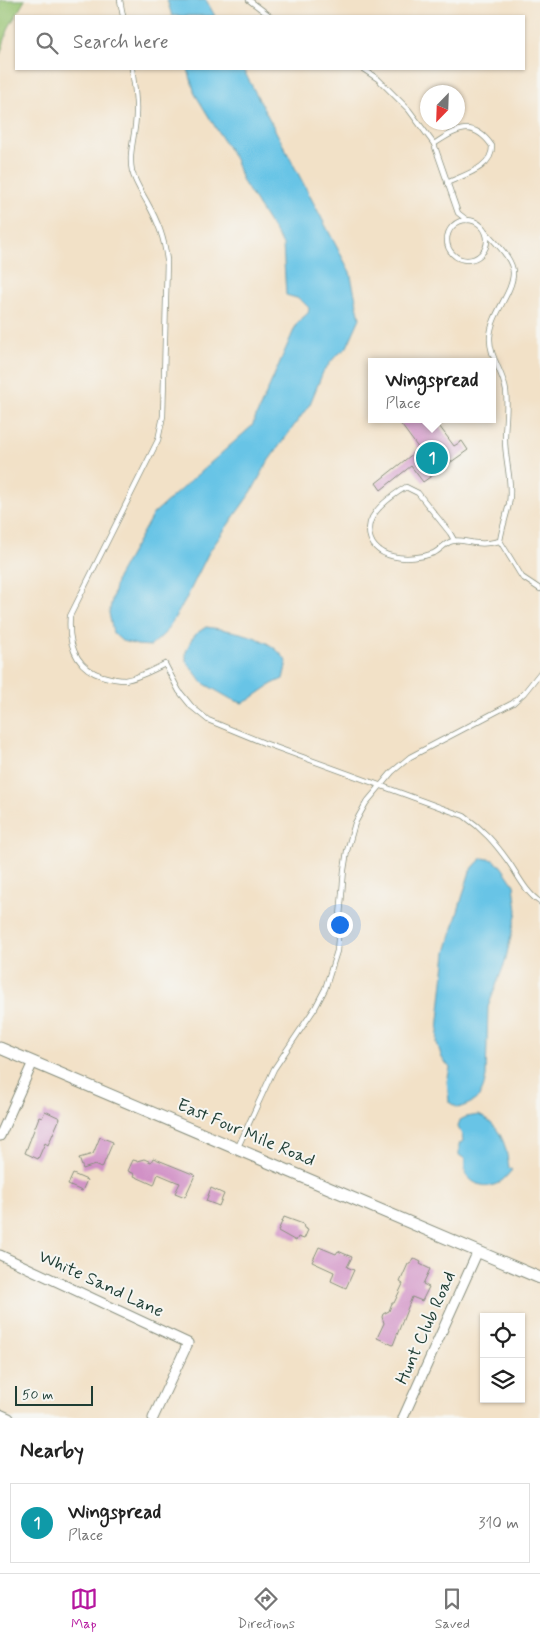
<!DOCTYPE html>
<style>
:root{--surface:#fff;--page:#f2f2f2;--text:#222;--muted:#767676;--line:#e0e0e0;--accent:#b5179e}
body{margin:0;font-family:Mynerve,sans-serif;background:var(--page);color:var(--text)}
.controls{position:absolute;right:15px;bottom:15px;display:grid;overflow:hidden;border-radius:0px;box-shadow:0 1px 4px #0004}
.controls button{width:45px;height:45px;display:grid;place-items:center;padding:0;border:0;border-bottom:1px solid var(--line);background:var(--surface);color:var(--text);font:25px sans-serif}
.compass{position:absolute;left:420px;top:85px;width:45px;height:45px;border-radius:50%;background:var(--surface);box-shadow:0 1px 4px #0004;rotate:203deg}
.scale{position:absolute;left:15px;bottom:12px;width:78px;box-sizing:border-box;padding-left:5px;border:2px solid #1f3d34;border-top:0;font-size:14px;line-height:18px;white-space:nowrap;color:#1f3d34;-webkit-text-stroke:4px #f6f6f2;paint-order:stroke}
.you{position:absolute;left:339px;top:924px;width:18px;height:18px;margin:-12px;border:4px solid #fff;border-radius:50%;background:#1a73e8;box-shadow:0 0 0 8px #1a73e833}
.badge{display:grid;place-items:center;width:32px;height:32px;border-radius:50%;background:var(--accent);color:#fff;font-size:16px;font-weight:700}
.pin{position:absolute;translate:-50% -50%;border:2px solid #fff;box-shadow:0 1px 5px #0006}
.popup{position:absolute;left:368px;top:358px;width:128px;height:65px;box-sizing:border-box;display:grid;place-content:center;border-radius:0px;background:var(--surface);filter:drop-shadow(0 1px 4px #0005);font-size:16px;white-space:nowrap;color:var(--muted)}
.popup b{font-size:19px;color:var(--text)}
.popup::after{content:'';position:absolute;left:50%;top:100%;margin-left:-10px;border:10px solid transparent;border-top-color:var(--surface)}
.list{margin:0;padding:0;list-style:none}
h2{display:flex;justify-content:space-between;align-items:center;height:65px;margin:0;padding:0 20px;font-size:21px}
h2 small{font-size:16px;font-weight:400;color:var(--muted)}
.list li{display:grid;grid-template-columns:32px 1fr auto;gap:15px;align-items:center;box-sizing:border-box;height:80px;margin:0 10px 10px;padding:0 10px;border:1px solid var(--line);border-radius:0px}
.list b{display:block;font-size:19px;white-space:nowrap}
.list p{margin:0;font-size:16px;white-space:nowrap;color:var(--muted)}
.list em{font-size:16px;font-style:normal;color:var(--muted)}
.icon{flex:none;width:28px;height:28px;fill:none;stroke:currentColor;stroke-width:2;stroke-linecap:round;stroke-linejoin:round}
.map{position:relative;flex:none;width:540px;height:1418px;overflow:hidden}
.search{position:absolute;background:var(--surface);box-shadow:0 1px 4px #0004;left:15px;right:15px;top:15px;height:55px;display:flex;align-items:center;gap:12px;box-sizing:border-box;padding:0 18px;border-radius:0px;color:var(--muted);font-size:19px}
.sheet{height:155px;background:var(--surface)}
nav{display:flex;justify-content:space-around;align-items:center;box-sizing:border-box;height:70px;border-top:1px solid var(--line);background:var(--surface);font-size:14px;color:var(--muted)}
nav a{display:grid;justify-items:center;gap:2px}
nav .on{color:var(--accent)}
.map>svg:first-child{display:block}
.green{fill:#95c270;stroke:#5a8052}
.water{fill:#68c4e6;stroke:#44808d}
.building{fill:#d191c6}
.lines{fill:none;stroke-linecap:round;stroke-linejoin:round}
.service-casing{stroke:#888f7e;stroke-width:6}
.minor-casing{stroke:#888f7e;stroke-width:11}
.tertiary-casing{stroke:#888f7e;stroke-width:13}
.service{stroke:#fff;stroke-width:4.5}
.minor{stroke:#fff;stroke-width:9}
.tertiary{stroke:#fff;stroke-width:11}
.labels{text-anchor:middle;dominant-baseline:central;stroke-width:4;stroke-linejoin:round;paint-order:stroke}
.street-label{font-size:18px;fill:#1f3d34;stroke:#f6f6f2}
</style>
<div class="map">
<svg width="540" height="1418" viewBox="0 0 540 1418">
<rect width="100%" height="100%" fill="#f6f6f2"/>
<filter id="ink" filterUnits="userSpaceOnUse"><feTurbulence type="fractalNoise" baseFrequency=".02" numOctaves="2"/><feDisplacementMap in="SourceGraphic" scale="10" xChannelSelector="R" yChannelSelector="G"/><feConvolveMatrix kernelMatrix="1 2 1 2 8 2 1 2 1" color-interpolation-filters="sRGB"/></filter>
<filter id="wash" filterUnits="userSpaceOnUse"><feTurbulence type="fractalNoise" baseFrequency=".0096" numOctaves="4" result="noise"/><feDisplacementMap in="SourceGraphic" scale="20" xChannelSelector="R" yChannelSelector="G"/><feGaussianBlur stdDeviation="1.12" result="paint"/><feColorMatrix in="noise" values="0 0 0 0 0 0 0 0 0 0 0 0 0 0 0 0 0 1.4 0 .05"/><feComposite in="paint" operator="in"/></filter>
<g filter="url(#wash)">
<rect width="100%" height="100%" fill="#f2e1c7"/>
<polygon class="green" points="0,0 25,0 9,27 0,55"/>
<g class="water">
<polygon points="167,0 206,0 215,16 172,16"/>
<polygon points="188,69 243,69 350,272 360,318 347,347 334,358 323,372 310,404 269,460 252,491 209,552 184,603 165,633 151,646 137,645 122,641 113,633 109,613 117,578 153,514 252,426 297,323 308,313 309,308 300,299 286,295 283,245 242,180 236,161 195,94"/>
<path d="M206,627C235,631 271,636 287,662L283,679L272,684L249,700L242,703L231,699L203,683L186,661V652L191,640L197,633Z"/>
<path d="M483,858L493,860L501,866L514,885L517,911L505,962L488,1007L486,1077C482,1097 477,1102 458,1108L449,1102L447,1081L450,1068L442,1058L437,1043L439,1020L446,952L470,871L478,862Z"/>
<path d="M479,1115C502,1127 506,1145 509,1168L512,1170C508,1174 505,1179 500,1182C491,1189 473,1186 467,1175C464,1171 465,1165 465,1159L459,1155V1144L463,1141L462,1135L458,1127L460,1120L466,1117Z"/>
</g>
<g id="blocks">
<g class="building">
<polygon points="397,419 434,419 454,446 462,441 468,450 423,482 411,466 381,490 376,483 419,449"/>
<polygon points="45,1111 60,1118 48,1145 45,1143 38,1159 25,1153 39,1117 42,1118"/>
<polygon points="100,1137 113,1142 102,1168 95,1165 83,1169 79,1158 93,1154"/>
<polygon points="153,1158 195,1175 185,1197 175,1193 180,1183 177,1182 158,1174 154,1185 134,1176 135,1174 128,1171 133,1160 137,1161 144,1159 151,1162"/>
<polygon points="73,1174 87,1180 82,1191 68,1185"/>
<polygon points="211,1188 224,1194 219,1206 206,1201"/>
<polygon points="284,1217 303,1224 304,1228 308,1230 304,1239 298,1237 296,1241 278,1231"/>
<polygon points="319,1247 336,1254 338,1251 352,1257 347,1267 354,1270 346,1288 331,1281 334,1272 312,1262"/>
<polygon points="413,1258 421,1262 420,1264 430,1269 423,1284 429,1287 422,1301 412,1297 393,1345 377,1338 384,1323 382,1317 383,1314 389,1311 392,1303 394,1303 403,1284 400,1282 408,1264 410,1264"/>
</g>
</g>
</g>
<g filter="url(#ink)">
<use href="#blocks" fill-opacity="0" stroke="#888f7e" stroke-width="1"/>
<g class="lines">
<defs>
<g id="service">
<polyline points="120,0 123,16"/>
<polyline points="249,0 270,16"/>
<path d="M132,69C134,84 137,99 136,114C136,134 128,152 132,171C135,182 142,193 147,202C158,222 164,237 167,260L163,416L158,440L70,616C68,642 74,667 102,676C109,678 117,680 125,680C139,678 153,670 165,664L179,691L192,707L208,720L264,743L464,816C483,829 495,843 508,861C518,875 526,893 540,902"/>
<polyline points="363,69 378,79 409,110 434,144 458,213 467,220"/>
<path d="M434,144C456,129 473,119 492,146C493,168 463,175 447,183"/>
<circle cx="467" cy="240" r="20"/>
<path d="M486,232C495,243 513,258 513,273C513,293 491,314 490,337C489,357 503,371 506,391C508,408 505,422 505,440C505,460 513,484 509,504C506,517 502,528 500,541L522,577L540,589"/>
<path d="M454,540L450,533L418,493L406,487C393,495 369,511 369,529C369,561 411,562 434,553C440,550 446,542 453,541C460,539 470,543 477,543C484,544 492,543 500,541"/>
<polyline points="238,1147 274,1069 315,1008 325,989 337,951 344,870 347,851 355,823 366,803 392,772 410,757 513,703 524,693 540,673"/>
</g>
<g id="minor">
<polyline points="0,1136 33,1062"/>
<polyline points="0,1255 188,1343 153,1418"/>
<polyline points="0,1414 9,1418"/>
<polyline points="403,1418 478,1251"/>
</g>
<polyline id="tertiary" points="0,1048 540,1278"/>
</defs>
<use href="#service" class="service-casing"/>
<use href="#minor" class="minor-casing"/>
<use href="#tertiary" class="tertiary-casing"/>
<use href="#service" class="service"/>
<use href="#minor" class="minor"/>
<use href="#tertiary" class="tertiary"/>
</g>
</g>
<g class="labels">
<g class="street-label">
<text transform="translate(246 1133) rotate(23)">East Four Mile Road</text>
<text transform="translate(101 1284) rotate(25)">White Sand Lane</text>
<text transform="translate(426 1328) rotate(-66)">Hunt Club Road</text>
</g>
</g>
</svg>
<div class="controls">
<button><svg class="icon" aria-label="locate" viewBox="0 0 24 24"><circle cx="12" cy="12" r="6"/><path d="M12 2v4M12 18v4M2 12h4M18 12h4"/></svg></button>
<button><svg class="icon" aria-label="layers" viewBox="0 0 24 24"><path d="M12 4l9 5-9 5-9-5zM3 14l9 5 9-5"/></svg></button>
</div>
<svg class="compass" viewBox="-18 -18 36 36"><path d="M0-13l5 13h-10z" fill="#e53935"/><path d="M0 13l5-13h-10z" fill="#767676"/></svg>
<div class="scale">50 m</div>
<div class="you"></div>
<div class="pin badge" style="left:432px;top:458px;background:#0f9aa8">1</div>
<div class="popup"><b>Wingspread</b>Place</div>
<div class="search"><svg class="icon" aria-label="search" viewBox="0 0 24 24"><circle cx="10" cy="10" r="6"/><path d="M15 15l6 6"/></svg>Search here</div>
</div>
<section class="sheet">
<h2>Nearby<small></small></h2>
<ul class="list">
<li><span class="badge" style="background:#0f9aa8">1</span><div><b>Wingspread</b><p>Place</p></div><em>310 m</em></li>
</ul>
</section>
<nav>
<a class="on"><svg class="icon" aria-label="map" viewBox="0 0 24 24"><path d="M3 6l6-2 6 2 6-2v14l-6 2-6-2-6 2zM9 4v14M15 6v14"/></svg>Map</a>
<a><svg class="icon" aria-label="directions" viewBox="0 0 24 24"><path d="M12 3l9 9-9 9-9-9zM9 14v-3h6M13 9l2 2-2 2"/></svg>Directions</a>
<a><svg class="icon" aria-label="saved" viewBox="0 0 24 24"><path d="M7 4h10v16l-5-4-5 4z"/></svg>Saved</a>
</nav>
